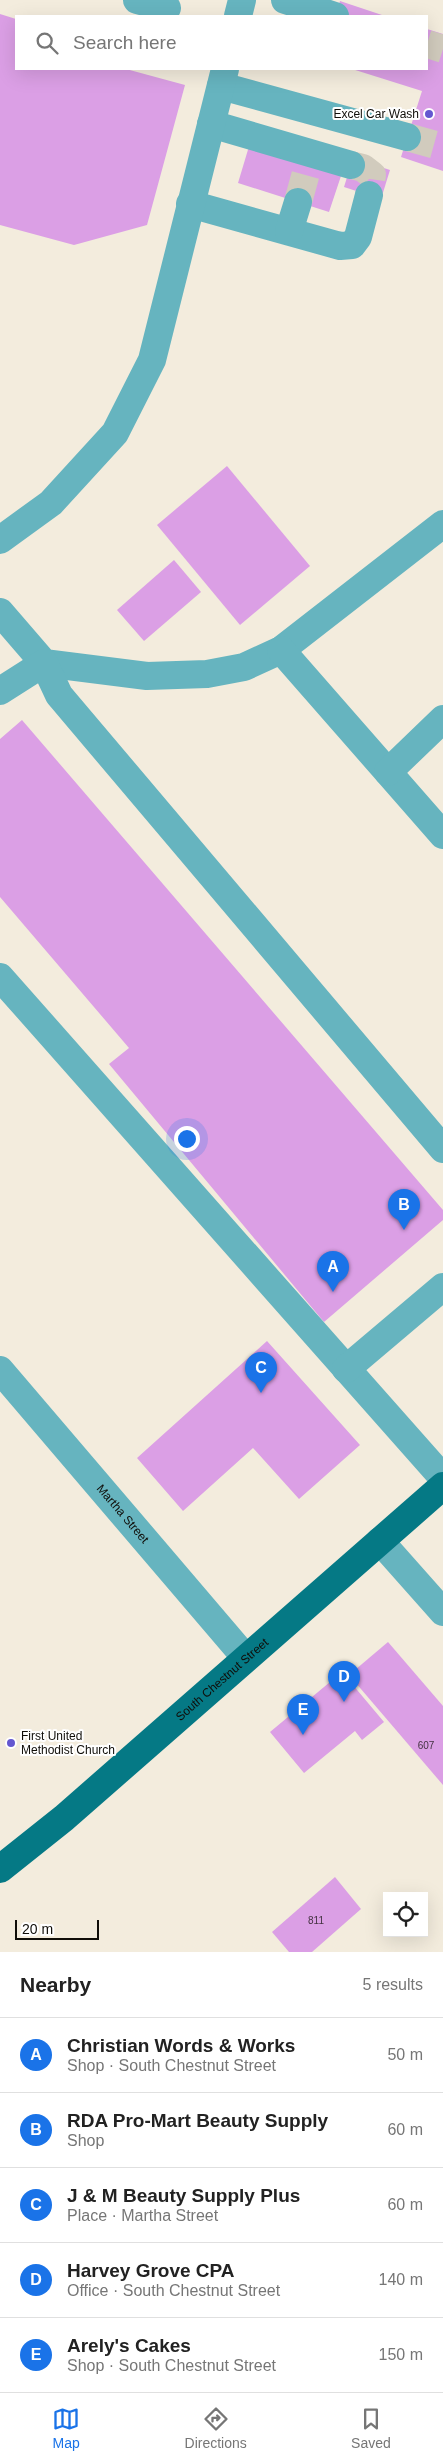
<!DOCTYPE html>
<meta charset="utf-8">
<style>
:root{--surface:#fff;--page:#f2f2f2;--text:#222;--muted:#767676;--line:#e0e0e0;--accent:#1a73e8}
body{margin:0;font-family:Helvetica,sans-serif;background:var(--page);color:var(--text)}
.controls{position:absolute;right:15px;bottom:15px;display:grid;overflow:hidden;border-radius:0px;box-shadow:0 5px 20px #0002}
.controls button{width:45px;height:45px;display:grid;place-items:center;padding:0;border:0;border-bottom:1px solid var(--line);background:var(--surface);color:var(--text);font:25px sans-serif}
.scale{position:absolute;left:15px;bottom:12px;width:84px;box-sizing:border-box;padding-left:5px;border:2px solid #100e09;border-top:0;font-size:14px;line-height:18px;white-space:nowrap;color:#100e09;-webkit-text-stroke:4px #fff;paint-order:stroke}
.you{position:absolute;left:186px;top:1138px;width:18px;height:18px;margin:-12px;border:4px solid #fff;border-radius:50%;background:#1a73e8;box-shadow:0 0 0 8px #1a73e833}
.badge{display:grid;place-items:center;width:32px;height:32px;border-radius:50%;background:var(--accent);color:#fff;font-size:16px;font-weight:700}
.pin{position:absolute;translate:-50% -41px;filter:drop-shadow(0 1px 2px #0008)}
.pin::after{content:'';position:absolute;top:26px;width:18px;height:15px;background:inherit;clip-path:polygon(0 0,100% 0,50% 100%)}
.list{margin:0;padding:0;list-style:none}
h2{display:flex;justify-content:space-between;align-items:center;height:65px;margin:0;padding:0 20px;font-size:21px}
h2 small{font-size:16px;font-weight:400;color:var(--muted)}
.list li{display:grid;grid-template-columns:32px 1fr auto;gap:15px;align-items:center;box-sizing:border-box;height:75px;padding:0 20px;border-top:1px solid var(--line)}
.list b{display:block;font-size:19px;white-space:nowrap}
.list p{margin:0;font-size:16px;white-space:nowrap;color:var(--muted)}
.list em{font-size:16px;font-style:normal;color:var(--muted)}
.icon{flex:none;width:28px;height:28px;fill:none;stroke:currentColor;stroke-width:2;stroke-linecap:round;stroke-linejoin:round}
.map{position:relative;flex:none;width:443px;height:1952px;overflow:hidden}
.search{position:absolute;background:var(--surface);box-shadow:0 5px 20px #0002;left:15px;right:15px;top:15px;height:55px;display:flex;align-items:center;gap:12px;box-sizing:border-box;padding:0 18px;border-radius:0px;color:var(--muted);font-size:19px}
.sheet{height:440px;background:var(--surface)}
nav{display:flex;justify-content:space-around;align-items:center;box-sizing:border-box;height:70px;border-top:1px solid var(--line);background:var(--surface);font-size:14px;color:var(--muted)}
nav a{display:grid;justify-items:center;gap:2px}
nav .on{color:var(--accent)}
.map>svg:first-child{display:block}
.building{fill:#db9fe5}
.lines{fill:none;stroke-linecap:round;stroke-linejoin:round}
.minor-tunnel{stroke:#d1cbbd;stroke-width:28;stroke-dasharray:28 14;stroke-linecap:butt}
.minor{stroke:#66b4bf;stroke-width:28}
.major{stroke:#057985;stroke-width:28}
.poi-dot{fill:#6457d0;stroke:#fff;stroke-width:2}
.labels{text-anchor:middle;dominant-baseline:central;stroke-width:4;stroke-linejoin:round;paint-order:stroke}
.number-label{font-size:10px;fill:#433240}
.poi-label{font-size:12px;fill:#100e09;stroke:#fff;text-anchor:end}
.street-label{font-size:12px;fill:#100e09;stroke:#fff}
</style>
<div class="map">
<svg width="443" height="1952" viewBox="0 0 443 1952">
<rect width="100%" height="100%" fill="#f3ecdd"/>
<g class="building">
<polygon points="340,1 385,16 335,16"/>
<polygon points="0,14 16,19 16,69 126,69 185,85 147,225 74,245 0,225"/>
<polygon points="427,29 443,34 443,171 401,157 422,91 352,69 427,69"/>
<polygon points="250,143 342,173 329,212 238,183"/>
<polygon points="353,158 390,170 381,199 344,187"/>
<polygon points="227,466 310,566 240,625 157,525"/>
<polygon points="174,560 201,592 144,641 117,610"/>
<polygon points="22,720 443,1210 443,1220 324,1322 109,1064 129,1048 0,897 0,739"/>
<polygon points="267,1341 360,1445 299,1499 253,1448 183,1511 137,1458"/>
<polygon points="388,1642 443,1706 443,1785 349,1675"/>
<polygon points="342,1672 384,1722 362,1740 355,1731 304,1773 270,1732"/>
<polygon points="335,1877 361,1909 312,1952 289,1952 272,1932"/>
</g>
<g class="lines">
<g class="minor-tunnel">
<polyline points="427,44 443,49"/>
<polyline points="407,137 443,147"/>
<polyline points="351,165 363,168 372,175 369,195"/>
<polyline points="298,202 309,162"/>
</g>
<g class="minor">
<polyline points="137,0 167,8"/>
<polyline points="285,0 335,16"/>
<polyline points="238,16 242,0"/>
<polyline points="221,86 407,137"/>
<polyline points="211,124 351,165"/>
<polyline points="190,204 340,246 352,245 358,237 369,195"/>
<polyline points="289,231 298,202"/>
<polyline points="0,540 51,503 115,433 152,360 225,69"/>
<polyline points="0,612 44,663 147,676 207,674 244,667 281,650 443,524"/>
<polyline points="281,650 443,835"/>
<polyline points="0,691 44,663 59,695 443,1149"/>
<polyline points="388,772 443,719"/>
<polyline points="0,977 443,1478"/>
<polyline points="346,1369 443,1287"/>
<path id="s1" d="M0,1370L245,1657"/>
<polyline points="380,1541 443,1612"/>
</g>
<path class="major" id="s2" d="M0,1869L64,1818L443,1486"/>
</g>
<g class="poi-dot">
<circle cx="429" cy="114" r="5"/>
<circle cx="11" cy="1743" r="5"/>
</g>
<g class="labels">
<g class="number-label">
<text x="426" y="1745">607</text>
<text x="316" y="1920">811</text>
</g>
<g class="poi-label">
<text x="419" y="114">Excel Car Wash</text>
<text x="21" y="1736" text-anchor="start">First United<tspan x="21" dy="14">Methodist Church</tspan></text>
</g>
<g class="street-label">
<text stroke="none"><textPath href="#s1" startOffset="189">Martha Street</textPath></text>
<text stroke="none"><textPath href="#s2" startOffset="292">South Chestnut Street</textPath></text>
</g>
</g>
</svg>
<div class="controls">
<button><svg class="icon" aria-label="locate" viewBox="0 0 24 24"><circle cx="12" cy="12" r="6"/><path d="M12 2v4M12 18v4M2 12h4M18 12h4"/></svg></button>
</div>
<div class="scale">20 m</div>
<div class="you"></div>
<div class="pin badge" style="left:333px;top:1292px">A</div>
<div class="pin badge" style="left:404px;top:1230px">B</div>
<div class="pin badge" style="left:261px;top:1393px">C</div>
<div class="pin badge" style="left:344px;top:1702px">D</div>
<div class="pin badge" style="left:303px;top:1735px">E</div>
<div class="search"><svg class="icon" aria-label="search" viewBox="0 0 24 24"><circle cx="10" cy="10" r="6"/><path d="M15 15l6 6"/></svg>Search here</div>
</div>
<section class="sheet">
<h2>Nearby<small>5 results</small></h2>
<ul class="list">
<li><span class="badge">A</span><div><b>Christian Words &amp; Works</b><p>Shop · South Chestnut Street</p></div><em>50 m</em></li>
<li><span class="badge">B</span><div><b>RDA Pro-Mart Beauty Supply</b><p>Shop</p></div><em>60 m</em></li>
<li><span class="badge">C</span><div><b>J &amp; M Beauty Supply Plus</b><p>Place · Martha Street</p></div><em>60 m</em></li>
<li><span class="badge">D</span><div><b>Harvey Grove CPA</b><p>Office · South Chestnut Street</p></div><em>140 m</em></li>
<li><span class="badge">E</span><div><b>Arely's Cakes</b><p>Shop · South Chestnut Street</p></div><em>150 m</em></li>
</ul>
</section>
<nav>
<a class="on"><svg class="icon" aria-label="map" viewBox="0 0 24 24"><path d="M3 6l6-2 6 2 6-2v14l-6 2-6-2-6 2zM9 4v14M15 6v14"/></svg>Map</a>
<a><svg class="icon" aria-label="directions" viewBox="0 0 24 24"><path d="M12 3l9 9-9 9-9-9zM9 14v-3h6M13 9l2 2-2 2"/></svg>Directions</a>
<a><svg class="icon" aria-label="saved" viewBox="0 0 24 24"><path d="M7 4h10v16l-5-4-5 4z"/></svg>Saved</a>
</nav>
